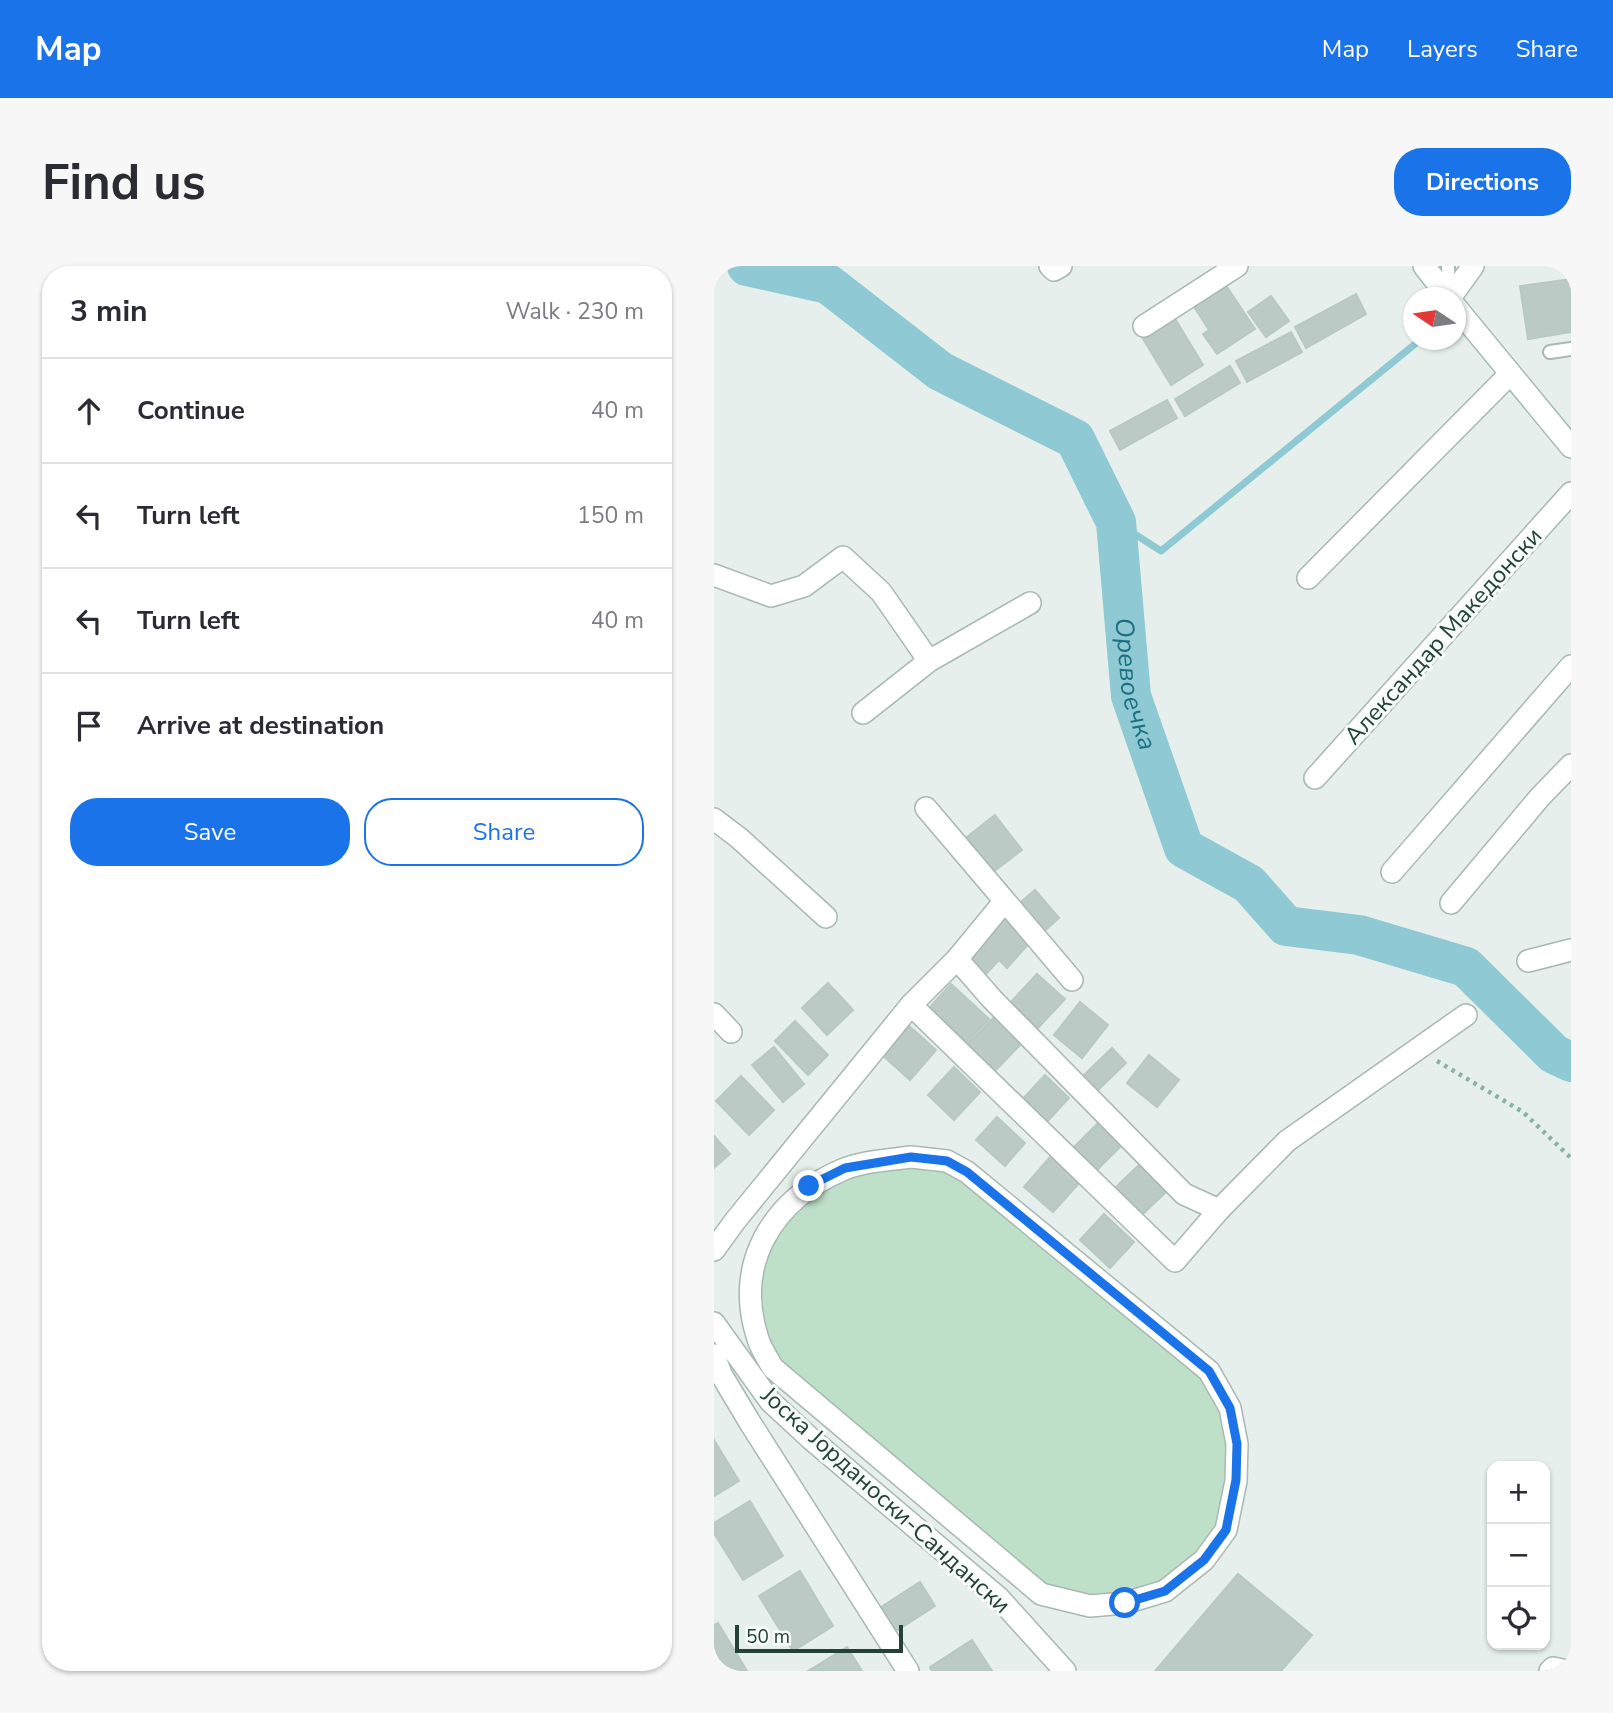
<!DOCTYPE html>
<meta charset="utf-8">
<style>
:root{--surface:#fff;--page:#f7f7f7;--text:#2b2b33;--muted:#7c7c81;--line:#e1e1e2;--accent:#1a73e8}
body{margin:0;font-family:"Nunito Sans",sans-serif;background:var(--page);color:var(--text)}
.controls{position:absolute;right:21px;bottom:21px;display:grid;overflow:hidden;border-radius:14px;box-shadow:0 2px 5px #0004}
.controls button{width:63px;height:63px;display:grid;place-items:center;padding:0;border:0;border-bottom:2px solid var(--line);background:var(--surface);color:var(--text);font:35px sans-serif}
.compass{position:absolute;left:689px;top:21px;width:63px;height:63px;border-radius:50%;background:var(--surface);box-shadow:0 2px 5px #0004;rotate:283deg}
.scale{position:absolute;left:21px;bottom:18px;width:168px;box-sizing:border-box;padding-left:7px;border:4px solid #24423a;border-top:0;font-size:19px;line-height:24px;white-space:nowrap;color:#24423a;-webkit-text-stroke:5px #f7fbf9;paint-order:stroke}
.stop{position:absolute;width:21px;height:21px;margin:-16px;border:5px solid #1a73e8;border-radius:50%;background:#fff}
.stop.end{background:#1a73e8;border-color:#fff;box-shadow:0 2px 7px #0008}
.list{margin:0;padding:0;list-style:none}
h2{display:flex;justify-content:space-between;align-items:center;height:91px;margin:0;padding:0 28px;font-size:30px}
h2 small{font-size:23px;font-weight:400;color:var(--muted)}
.list li{display:grid;grid-template-columns:46px 1fr auto;gap:21px;align-items:center;box-sizing:border-box;height:105px;padding:0 28px;border-top:2px solid var(--line)}
.list b{display:block;font-size:26px;white-space:nowrap}
.list em{font-size:23px;font-style:normal;color:var(--muted)}
.actions{display:flex;gap:14px;padding:21px 28px}
.actions a{flex:1;padding:16px 0;border:2px solid var(--accent);border-radius:28px;text-align:center;font-size:24px;color:var(--accent)}
.actions .main{background:var(--accent);color:#fff}
.icon{flex:none;width:38px;height:38px;fill:none;stroke:currentColor;stroke-width:2;stroke-linecap:round;stroke-linejoin:round}
.map{position:relative;flex:none;width:857px;height:1405px;overflow:hidden;border-radius:28px}
header{display:flex;align-items:center;gap:42px;box-sizing:border-box;height:98px;padding:0 35px;background:var(--accent);color:#fff}
header strong{font-size:33px}
nav{display:flex;gap:38px;margin-inline-start:auto;font-size:24px}
.intro{display:flex;align-items:center;justify-content:space-between;box-sizing:border-box;height:168px;padding:0 42px}
h1{margin:0;font-size:49px}
.button{padding:18px 32px;border-radius:28px;background:var(--accent);color:#fff;font-size:24px;font-weight:700}
main{display:flex;gap:42px;padding:0 42px}
aside{flex:1;background:var(--surface);border-radius:28px;box-shadow:0 2px 5px #0004}
.map>svg:first-child{display:block}
.green{fill:#bfe0c8}
.lines{fill:none;stroke-linecap:round;stroke-linejoin:round}
.stream{stroke:#8ec9d4;stroke-width:7}
.river{stroke:#8ec9d4;stroke-width:40}
.building{fill:#bbcac4;stroke:#b8c9c2;stroke-width:2}
.lane-casing{stroke:#a8b8b2;stroke-width:16}
.street-casing{stroke:#a8b8b2;stroke-width:24}
.secondary-casing{stroke:#a4bbb3;stroke-width:24}
.path{stroke:#86b3a5;stroke-width:4.5;stroke-dasharray:3.5 5;stroke-linecap:butt}
.lane{stroke:#fff;stroke-width:12}
.street{stroke:#fff;stroke-width:21}
.secondary{stroke:#fff;stroke-width:21}
.route{stroke:#1a73e8;stroke-width:9}
.labels{text-anchor:middle;dominant-baseline:central;stroke-width:6;stroke-linejoin:round;paint-order:stroke}
.street-label{font-size:24px;fill:#24423a;stroke:#f7fbf9}
.water-label{font-size:26px;font-style:italic;fill:#1c6f80;stroke:#f7fbf9}
</style>
<header>
<strong>Map</strong>
<nav><a>Map</a><a>Layers</a><a>Share</a></nav>
</header>
<div class="intro"><h1>Find us</h1><a class="button">Directions</a></div>
<main>
<aside>
<h2>3 min<small>Walk · 230 m</small></h2>
<ul class="list">
<li><svg class="icon" aria-label="ahead" viewBox="0 0 24 24"><path d="M12 20V5M6 11l6-6 6 6"/></svg><div><b>Continue</b></div><em>40 m</em></li>
<li><svg class="icon" aria-label="left" viewBox="0 0 24 24"><path d="M17 20v-9H6M10 6l-5 5 5 5"/></svg><div><b>Turn left</b></div><em>150 m</em></li>
<li><svg class="icon" aria-label="left" viewBox="0 0 24 24"><path d="M17 20v-9H6M10 6l-5 5 5 5"/></svg><div><b>Turn left</b></div><em>40 m</em></li>
<li><svg class="icon" aria-label="arrive" viewBox="0 0 24 24"><path d="M6 21V4h12l-3 4 3 4H6"/></svg><div><b>Arrive at destination</b></div></li>
</ul>
<div class="actions"><a class="main">Save</a><a>Share</a></div>
</aside>
<div class="map">
<svg width="857" height="1405" viewBox="0 0 857 1405">
<rect width="100%" height="100%" fill="#e6efeb"/>
<polygon class="green" points="233,895 495,1105 516,1142 522,1215 490,1294 411,1337 327,1328 59,1102 37,1041 52,965 131,902"/>
<g class="lines">
<polyline class="stream" points="402,256 447,285 706,74"/>
<path class="river" id="s1" d="M33,0L114,18L226,105L361,173L402,256L417,430L470,582L535,618L572,660L645,669L752,701L840,788L857,796"/>
</g>
<g class="building">
<polygon points="857,13 857,66 814,73 806,20"/>
<polygon points="509,15 541,63 503,88 489,68 495,64 477,36"/>
<polygon points="642,28 652,48 592,82 581,61"/>
<polygon points="557,30 575,55 552,71 534,46"/>
<polygon points="460,51 489,99 457,119 428,71"/>
<polygon points="577,66 588,86 533,116 522,95"/>
<polygon points="516,100 526,117 471,150 461,133"/>
<polygon points="453,134 463,152 406,184 396,165"/>
<polygon points="281,549 308,584 279,606 253,571"/>
<polygon points="321,624 345,652 326,669 301,641"/>
<polygon points="290,650 317,675 293,702 285,694 271,709 252,692"/>
<polygon points="323,708 351,733 324,762 296,737"/>
<polygon points="114,717 139,744 113,769 88,742"/>
<polygon points="237,718 275,753 253,776 216,741"/>
<polygon points="366,736 394,759 368,792 340,769"/>
<polygon points="281,750 308,777 279,807 252,780"/>
<polygon points="81,755 114,789 94,809 61,775"/>
<polygon points="193,758 222,784 196,814 167,788"/>
<polygon points="60,781 90,818 69,836 38,799"/>
<polygon points="398,782 412,797 382,826 368,811"/>
<polygon points="435,789 465,814 443,841 413,817"/>
<polygon points="240,801 266,826 240,854 214,829"/>
<polygon points="331,809 355,832 330,859 306,836"/>
<polygon points="27,810 60,844 35,869 2,835"/>
<polygon points="283,851 311,877 291,900 262,874"/>
<polygon points="383,858 406,881 380,907 357,884"/>
<polygon points="0,870 16,888 0,902"/>
<polygon points="337,890 366,916 339,946 310,921"/>
<polygon points="426,898 453,925 428,949 401,922"/>
<polygon points="390,948 420,976 396,1002 366,974"/>
<polygon points="0,1174 25,1215 0,1230"/>
<polygon points="36,1235 69,1290 29,1314 0,1267 0,1257"/>
<polygon points="86,1305 119,1360 79,1385 45,1330"/>
<polygon points="524,1308 598,1369 567,1405 441,1405"/>
<polygon points="206,1316 221,1340 179,1367 164,1343"/>
<polygon points="4,1357 33,1405 0,1405 0,1359"/>
<polygon points="258,1374 278,1405 218,1405 216,1401"/>
<polygon points="133,1381 148,1405 94,1405"/>
</g>
<g class="lines">
<defs>
<g id="lane">
<polyline points="734,0 735,31"/>
<polyline points="836,86 857,83"/>
</g>
<g id="street">
<polyline points="336,0 340,4 347,0"/>
<polyline points="736,32 759,0"/>
<polyline points="430,60 523,0"/>
<polyline points="0,309 57,330 90,320 129,291 167,326 215,395"/>
<polyline points="594,312 796,108"/>
<polyline points="149,447 215,395 316,337"/>
<polyline points="601,512 857,227"/>
<polyline points="212,542 358,714"/>
<polyline points="0,553 25,572 112,651"/>
<polyline points="678,606 857,400"/>
<polyline points="737,637 826,531 857,499"/>
<polyline points="243,693 278,733 470,928 505,944"/>
<polyline points="814,695 857,684"/>
<polyline points="197,739 461,995 505,944 573,875 752,749"/>
<polyline points="0,748 17,766"/>
<path d="M197,891L233,895L253,906L495,1105L516,1142L523,1178L522,1215L512,1264L490,1294L451,1325L411,1337L376,1340L327,1328L59,1102C54,1093 47,1083 44,1073C19,997 59,934 128,904C149,895 175,894 197,891Z"/>
<polyline points="0,984 21,955 197,739 243,693 290,636"/>
<polyline points="0,1057 56,1135 97,1173 285,1332 351,1405"/>
<polyline points="0,1089 7,1108 35,1155 194,1405"/>
<polyline points="836,1405 839,1402 853,1405"/>
</g>
<g id="secondary">
<polyline points="710,0 735,32"/>
<polyline points="741,40 857,181"/>
</g>
</defs>
<use href="#lane" class="lane-casing"/>
<use href="#street" class="street-casing"/>
<use href="#secondary" class="secondary-casing"/>
<polyline class="path" points="723,795 809,846 857,892"/>
<use href="#lane" class="lane"/>
<use href="#street" class="street"/>
<use href="#secondary" class="secondary"/>
</g>
<g class="lines">
<polyline class="route" points="95,920 131,902 197,891 233,895 253,906 495,1105 516,1142 523,1178 522,1214 512,1264 490,1294 451,1325 411,1337"/>
</g>
<g class="labels">
<g class="street-label">
<text transform="translate(729 370) rotate(-48)">Александар Македонски</text>
<text transform="translate(172 1234) rotate(42)">Јоска Јорданоски-Сандански</text>
</g>
<g class="water-label">
<text stroke="none"><textPath href="#s1" startOffset="632">Оревоечка</textPath></text>
</g>
</g>
</svg>
<div class="controls">
<button>+</button>
<button>−</button>
<button><svg class="icon" aria-label="locate" viewBox="0 0 24 24"><circle cx="12" cy="12" r="6"/><path d="M12 2v4M12 18v4M2 12h4M18 12h4"/></svg></button>
</div>
<svg class="compass" viewBox="-18 -18 36 36"><path d="M0-13l5 13h-10z" fill="#e53935"/><path d="M0 13l5-13h-10z" fill="#7c7c81"/></svg>
<div class="scale">50 m</div>
<div class="stop" style="left:411px;top:1337px"></div>
<div class="stop end" style="left:95px;top:920px"></div>
</div>
</main>
